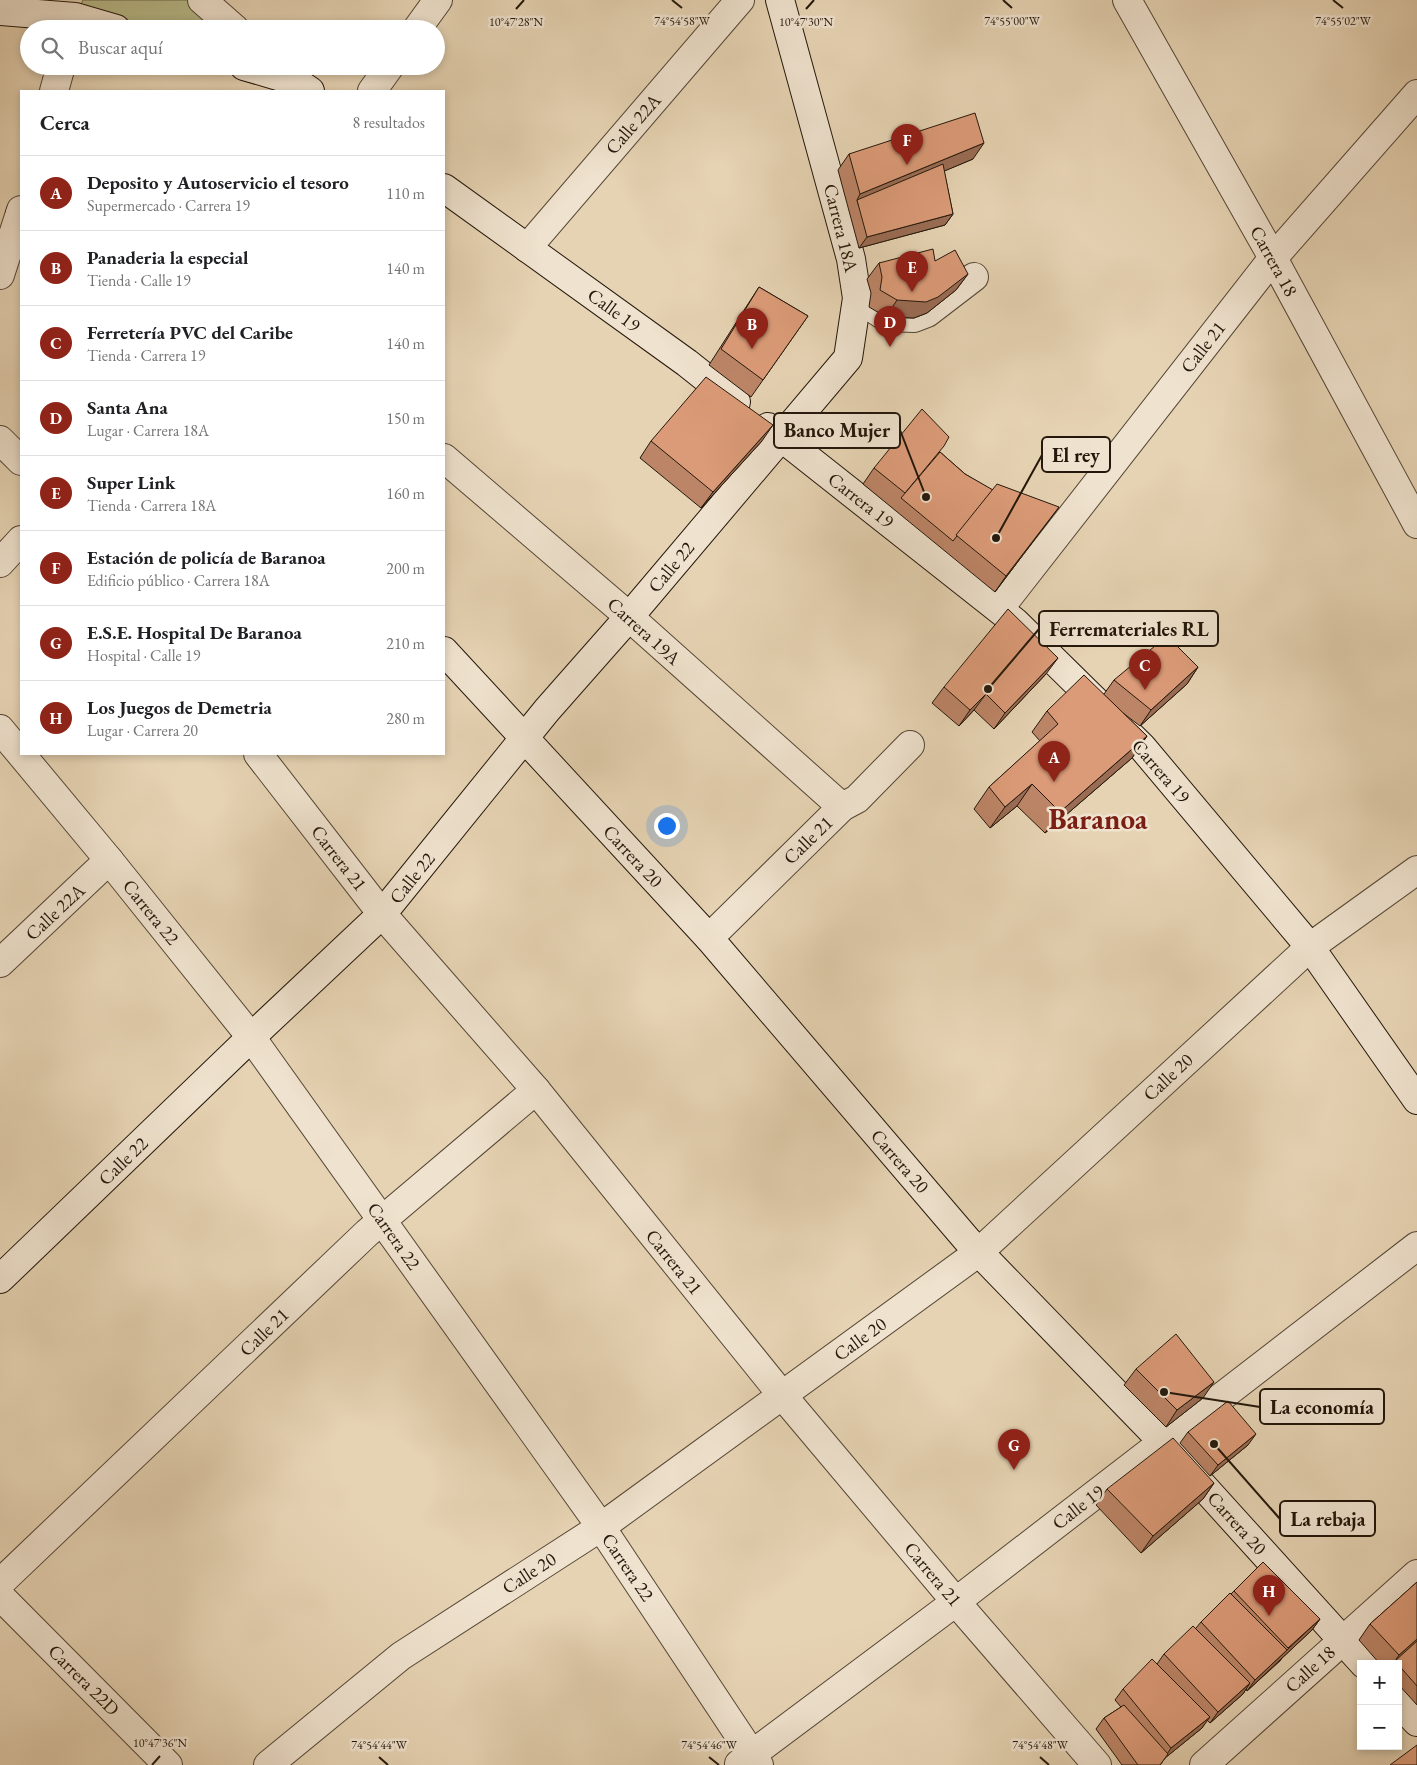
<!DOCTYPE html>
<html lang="es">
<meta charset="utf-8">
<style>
:root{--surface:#fff;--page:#f6f6f6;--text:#202124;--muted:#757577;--line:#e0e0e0;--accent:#8f2418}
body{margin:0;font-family:"EB Garamond",serif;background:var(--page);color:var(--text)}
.controls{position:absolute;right:15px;bottom:15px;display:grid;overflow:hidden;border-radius:0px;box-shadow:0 2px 8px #0003}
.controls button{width:45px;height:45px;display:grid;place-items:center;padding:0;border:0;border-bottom:1px solid var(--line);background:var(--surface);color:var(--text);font:25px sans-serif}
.you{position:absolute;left:666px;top:825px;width:18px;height:18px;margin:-12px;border:4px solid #fff;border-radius:50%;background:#1a73e8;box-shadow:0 0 0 8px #1a73e833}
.badge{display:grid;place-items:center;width:32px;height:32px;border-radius:50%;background:var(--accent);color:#fff;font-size:16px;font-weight:700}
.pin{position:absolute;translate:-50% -41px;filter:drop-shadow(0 1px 2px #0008)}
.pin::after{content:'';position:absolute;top:26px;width:18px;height:15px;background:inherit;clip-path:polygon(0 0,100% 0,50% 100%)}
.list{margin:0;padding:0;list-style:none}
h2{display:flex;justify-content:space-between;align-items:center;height:65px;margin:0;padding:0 20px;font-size:21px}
h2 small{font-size:16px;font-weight:400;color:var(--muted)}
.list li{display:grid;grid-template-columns:32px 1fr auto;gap:15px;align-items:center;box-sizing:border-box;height:75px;padding:0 20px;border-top:1px solid var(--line)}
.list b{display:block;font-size:19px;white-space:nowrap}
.list p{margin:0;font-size:16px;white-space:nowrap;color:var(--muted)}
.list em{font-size:16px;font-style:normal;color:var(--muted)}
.icon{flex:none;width:28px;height:28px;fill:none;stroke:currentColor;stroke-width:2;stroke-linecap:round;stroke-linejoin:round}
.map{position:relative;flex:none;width:1417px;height:1765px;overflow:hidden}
.search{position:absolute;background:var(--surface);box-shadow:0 2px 8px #0003;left:20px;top:20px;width:425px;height:55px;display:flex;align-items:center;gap:12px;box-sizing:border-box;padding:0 18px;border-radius:28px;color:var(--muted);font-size:19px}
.panel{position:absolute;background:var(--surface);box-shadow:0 2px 8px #0003;left:20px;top:90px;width:425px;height:665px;border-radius:0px}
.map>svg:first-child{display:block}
.green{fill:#b8bb8a;stroke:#6e694a}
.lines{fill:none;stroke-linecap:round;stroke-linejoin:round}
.street-casing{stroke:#544635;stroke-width:30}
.secondary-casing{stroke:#23170b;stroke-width:30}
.street{stroke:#efe2ce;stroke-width:28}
.secondary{stroke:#efe2ce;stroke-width:28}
.wall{fill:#bd8567;stroke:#23170b}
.shaded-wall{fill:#9a6c54;stroke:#23170b}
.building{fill:#dc9b78;stroke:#23170b}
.ticks{fill:none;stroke:#23170b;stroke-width:2}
.labels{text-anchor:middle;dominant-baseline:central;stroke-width:5;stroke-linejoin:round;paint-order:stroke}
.street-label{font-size:19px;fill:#23170b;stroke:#efe2ce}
.town-label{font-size:29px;font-weight:bold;fill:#7a1f14;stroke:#efe2ce}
.ticks-label{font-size:12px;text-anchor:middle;fill:#23170b;stroke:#efe2ce;stroke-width:5;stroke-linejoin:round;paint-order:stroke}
.leader{fill:none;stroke:#23170b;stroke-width:2}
.callout-dot{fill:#23170b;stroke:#efe2ce;stroke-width:2}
.callout{fill:#efe2ce;stroke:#23170b;stroke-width:2}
.callout-label{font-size:20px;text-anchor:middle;font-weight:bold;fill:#23170b}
</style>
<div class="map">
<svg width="1417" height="1765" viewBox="0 0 1417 1765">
<rect width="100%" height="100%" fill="#e6d3b3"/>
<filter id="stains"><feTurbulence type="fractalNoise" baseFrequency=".004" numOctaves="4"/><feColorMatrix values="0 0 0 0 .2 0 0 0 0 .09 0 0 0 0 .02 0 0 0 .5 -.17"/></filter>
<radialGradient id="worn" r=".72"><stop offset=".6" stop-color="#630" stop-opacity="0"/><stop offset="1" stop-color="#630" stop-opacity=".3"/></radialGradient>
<polygon class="green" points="83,0 199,0 231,29 139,29 118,22 75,17"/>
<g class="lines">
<defs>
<g id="street">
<polyline points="202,0 235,29"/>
<polyline points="1127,0 1273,258 1417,524"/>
<polyline points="417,29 438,0"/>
<polyline points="54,91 61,66"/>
<polyline points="372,91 390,66"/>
<polyline points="527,248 740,0"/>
<polyline points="0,275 21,210"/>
<polyline points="857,298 886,317 914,318 927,313 974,277"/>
<polyline points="0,440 21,461"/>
<polyline points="444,458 618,607 842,807"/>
<polyline points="0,563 21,540"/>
<polyline points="999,609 1273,258 1417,94"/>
<polyline points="0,729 109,860 251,1037 601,1527 759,1765"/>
<polyline points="258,754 382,914 536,1090 782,1395 962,1609 1097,1765"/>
<polyline points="709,938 842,807 857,799 910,745"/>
<polyline points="0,963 109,860"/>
<polyline points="0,1583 367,1233 536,1090"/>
<polyline points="0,1596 168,1765"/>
<polyline points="739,1764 949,1607 1417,1246"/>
<polyline points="268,1765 401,1656 601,1527 979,1252 1310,947 1417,870"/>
<polyline points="1204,1765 1417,1574"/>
</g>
<g id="secondary">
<polyline points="0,11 75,17 116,29"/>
<polyline points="244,66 295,81 310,91"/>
<polyline points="444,188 687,363 736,402"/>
<polyline points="20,214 21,215"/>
<polyline points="768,427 1015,622 1142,747 1310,947 1417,1100"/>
<polyline points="444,651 709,938 968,1241 1163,1442 1364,1664"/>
<polyline points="0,1279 264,1025 382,914 547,710 629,617 848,358 857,298 851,259 780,0"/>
<polyline points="1398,1702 1417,1722"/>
</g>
</defs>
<use href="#street" class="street-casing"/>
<use href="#secondary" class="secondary-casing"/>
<use href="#street" class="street"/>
<use href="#secondary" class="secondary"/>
</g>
<g class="wall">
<polygon points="849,154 973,159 944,171 953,214 945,225 859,248 838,170"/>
<polygon points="935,261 968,274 956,290 927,313 914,318 886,317 869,307 871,293 867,279 879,263"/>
<polygon points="759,287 808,316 751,397 709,365 748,304"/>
<polygon points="651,441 762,441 701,508 640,458"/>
<polygon points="940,452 965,474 1047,523 995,592 863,484 874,468"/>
<polygon points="1198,667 1187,684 1140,726 1123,713 1147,736 1132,758 1045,833 1017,806 990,828 974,809 989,787 1040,741 1032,732 1047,711 1104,694 1114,680"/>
<polygon points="1046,674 994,729 974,710 959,726 932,703 944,687"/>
<polygon points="1136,1369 1203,1398 1166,1427 1124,1385"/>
<polygon points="1188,1432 1248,1445 1210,1476 1180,1443"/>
<polygon points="1214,1483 1203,1499 1141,1553 1096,1505 1107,1489"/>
<polygon points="1417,1582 1417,1705 1398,1684 1398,1664 1380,1664 1359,1640 1370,1624"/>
<polygon points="1234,1591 1320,1619 1312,1630 1282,1658 1280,1661 1247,1691 1246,1689 1243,1694 1210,1723 1207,1720 1202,1728 1165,1758 1160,1765 1122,1765 1096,1729 1104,1718 1121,1707 1115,1700 1123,1689 1157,1664 1164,1654 1196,1628 1201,1622 1231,1594"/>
</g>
<g class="shaded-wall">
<polygon points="984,143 973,159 859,207 857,200 860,194"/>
<polygon points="953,214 945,225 859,248 867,237"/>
<polygon points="968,274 956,290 927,313 914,318 886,317 897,300"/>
<polygon points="773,425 762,441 701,508 713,492"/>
<polygon points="1059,507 1047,523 995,592 1006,576"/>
<polygon points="1058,658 1046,674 994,729 1005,713"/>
<polygon points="1198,667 1187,684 1140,726 1151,710"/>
<polygon points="986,694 974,710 959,726 970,710"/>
<polygon points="1147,736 1132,758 1045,833 1060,812"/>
<polygon points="1032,784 1017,806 990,828 1005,807"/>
<polygon points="1214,1382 1203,1398 1166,1427 1177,1410"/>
<polygon points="1256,1434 1248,1445 1210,1476 1218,1465"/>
<polygon points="1214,1483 1203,1499 1141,1553 1153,1536"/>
<polygon points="1320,1619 1312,1630 1247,1691 1255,1680"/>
<polygon points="1417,1639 1417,1646 1395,1661 1399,1655"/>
<polygon points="1250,1683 1243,1694 1210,1723 1218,1712"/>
<polygon points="1210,1717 1202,1728 1165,1758 1160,1765 1171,1748"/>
</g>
<g class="building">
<polygon points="975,113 984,143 860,194 849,154"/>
<polygon points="943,164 953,214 867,237 857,200"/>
<polygon points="933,249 935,261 955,250 968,274 938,297 926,302 897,300 880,290 882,277 879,263"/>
<polygon points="759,287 808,316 763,380 721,349"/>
<polygon points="706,377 773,425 713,492 651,441"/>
<polygon points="922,409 949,437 944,446 905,493 874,468"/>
<polygon points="940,452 965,474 993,490 953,541 901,498"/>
<polygon points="997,484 1059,507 1006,576 956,535"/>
<polygon points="1008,609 1058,658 1005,713 986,694 970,710 944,687"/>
<polygon points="1167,636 1198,667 1151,710 1114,680"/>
<polygon points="1084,675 1147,736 1060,812 1032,784 1005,807 989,787 1058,724 1047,711"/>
<polygon points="1176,1334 1214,1382 1177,1410 1136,1369"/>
<polygon points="1228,1401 1256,1434 1218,1465 1188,1432"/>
<polygon points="1173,1438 1214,1483 1153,1536 1107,1489"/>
<polygon points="1263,1562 1320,1619 1288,1648 1234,1591"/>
<polygon points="1417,1582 1417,1639 1399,1655 1370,1624"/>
<polygon points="1230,1593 1287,1650 1255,1680 1201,1622"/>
<polygon points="1193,1626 1250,1683 1218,1712 1164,1654"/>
<polygon points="1417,1641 1417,1686 1395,1661"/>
<polygon points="1152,1659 1210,1717 1171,1748 1123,1689"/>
<polygon points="1124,1705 1168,1754 1160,1765 1138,1765 1104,1718"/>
<polygon points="1417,1745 1417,1765 1390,1765"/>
</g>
<path class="ticks" d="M672,0L682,8M1003,0L1012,8M1333,0L1343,8M516,9L524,0M806,9L814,0M379,1757L388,1765M709,1757L719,1765M1040,1757L1049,1765M152,1765L160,1756"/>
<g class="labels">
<g class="street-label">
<text transform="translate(633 124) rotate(-49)">Calle 22A</text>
<text transform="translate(841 228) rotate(76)">Carrera 18A</text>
<text transform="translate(1274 261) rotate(61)">Carrera 18</text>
<text transform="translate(614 310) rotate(36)">Calle 19</text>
<text transform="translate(1203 347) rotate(-52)">Calle 21</text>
<text transform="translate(861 500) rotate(38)">Carrera 19</text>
<text transform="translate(671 567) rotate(-50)">Calle 22</text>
<text transform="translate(644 631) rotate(42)">Carrera 19A</text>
<text transform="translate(1161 771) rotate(49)">Carrera 19</text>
<text transform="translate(808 840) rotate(-44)">Calle 21</text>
<text transform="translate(633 856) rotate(47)">Carrera 20</text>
<text transform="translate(339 858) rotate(52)">Carrera 21</text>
<text transform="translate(412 878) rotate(-51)">Calle 22</text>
<text transform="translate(55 912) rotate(-43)">Calle 22A</text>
<text transform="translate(151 912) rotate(51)">Carrera 22</text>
<text transform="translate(1168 1077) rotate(-43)">Calle 20</text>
<text transform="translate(123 1161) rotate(-44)">Calle 22</text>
<text transform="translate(900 1161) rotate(49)">Carrera 20</text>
<text transform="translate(394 1236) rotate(55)">Carrera 22</text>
<text transform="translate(674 1262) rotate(51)">Carrera 21</text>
<text transform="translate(264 1332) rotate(-44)">Calle 21</text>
<text transform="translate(860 1339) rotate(-36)">Calle 20</text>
<text transform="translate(1078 1507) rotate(-38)">Calle 19</text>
<text transform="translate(1237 1523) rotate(48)">Carrera 20</text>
<text transform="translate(628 1567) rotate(56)">Carrera 22</text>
<text transform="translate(529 1573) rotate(-33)">Calle 20</text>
<text transform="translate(933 1574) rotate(50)">Carrera 21</text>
<text transform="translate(1310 1669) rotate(-42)">Calle 18</text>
<text transform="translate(84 1680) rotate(45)">Carrera 22D</text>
</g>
<g class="town-label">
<text x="1098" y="819">Baranoa</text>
</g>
</g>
<g class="ticks-label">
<text x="1343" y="25">74°55'02"W</text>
<text x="682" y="25">74°54'58"W</text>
<text x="1012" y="25">74°55'00"W</text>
<text x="516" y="26">10°47'28"N</text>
<text x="806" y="26">10°47'30"N</text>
<text x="160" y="1747">10°47'36"N</text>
<text x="379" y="1749">74°54'44"W</text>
<text x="709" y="1749">74°54'46"W</text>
<text x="1040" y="1749">74°54'48"W</text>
</g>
<path class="leader" d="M926 497L900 430M996 538L1042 455M988 689L1039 629M1164 1392L1260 1407M1214 1444L1280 1519"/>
<g class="callout-dot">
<circle cx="926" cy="497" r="5"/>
<circle cx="996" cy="538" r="5"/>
<circle cx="988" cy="689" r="5"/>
<circle cx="1164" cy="1392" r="5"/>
<circle cx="1214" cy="1444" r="5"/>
</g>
<g class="callout">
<rect x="774" y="413" width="126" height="35" rx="5"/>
<rect x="1042" y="437" width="68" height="35" rx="5"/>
<rect x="1039" y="611" width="179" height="35" rx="5"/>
<rect x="1260" y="1389" width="124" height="35" rx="5"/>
<rect x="1280" y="1501" width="95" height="35" rx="5"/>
</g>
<g class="callout-label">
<text x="837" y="437">Banco Mujer</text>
<text x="1076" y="462">El rey</text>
<text x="1129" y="636">Ferremateriales RL</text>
<text x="1322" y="1414">La economía</text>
<text x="1328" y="1526">La rebaja</text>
</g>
<rect width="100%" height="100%" filter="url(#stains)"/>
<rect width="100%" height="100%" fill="url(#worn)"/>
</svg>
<div class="controls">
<button>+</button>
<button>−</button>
</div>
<div class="you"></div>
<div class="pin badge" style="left:1054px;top:782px">A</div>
<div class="pin badge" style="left:752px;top:349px">B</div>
<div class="pin badge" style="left:1145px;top:690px">C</div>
<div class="pin badge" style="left:890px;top:347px">D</div>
<div class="pin badge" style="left:912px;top:292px">E</div>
<div class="pin badge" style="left:907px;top:165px">F</div>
<div class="pin badge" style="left:1014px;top:1470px">G</div>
<div class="pin badge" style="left:1269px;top:1616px">H</div>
<div class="search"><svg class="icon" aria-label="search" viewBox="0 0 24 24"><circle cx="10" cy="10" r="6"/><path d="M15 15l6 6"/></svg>Buscar aquí</div>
<section class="panel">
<h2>Cerca<small>8 resultados</small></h2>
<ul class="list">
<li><span class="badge">A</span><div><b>Deposito y Autoservicio el tesoro</b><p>Supermercado · Carrera 19</p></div><em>110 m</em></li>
<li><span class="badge">B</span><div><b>Panaderia la especial</b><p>Tienda · Calle 19</p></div><em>140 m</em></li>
<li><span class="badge">C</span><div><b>Ferretería PVC del Caribe</b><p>Tienda · Carrera 19</p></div><em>140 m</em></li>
<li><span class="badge">D</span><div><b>Santa Ana</b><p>Lugar · Carrera 18A</p></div><em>150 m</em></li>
<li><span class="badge">E</span><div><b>Super Link</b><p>Tienda · Carrera 18A</p></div><em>160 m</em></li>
<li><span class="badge">F</span><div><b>Estación de policía de Baranoa</b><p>Edificio público · Carrera 18A</p></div><em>200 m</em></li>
<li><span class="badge">G</span><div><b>E.S.E. Hospital De Baranoa</b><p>Hospital · Calle 19</p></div><em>210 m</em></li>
<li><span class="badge">H</span><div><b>Los Juegos de Demetria</b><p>Lugar · Carrera 20</p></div><em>280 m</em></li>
</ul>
</section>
</div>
